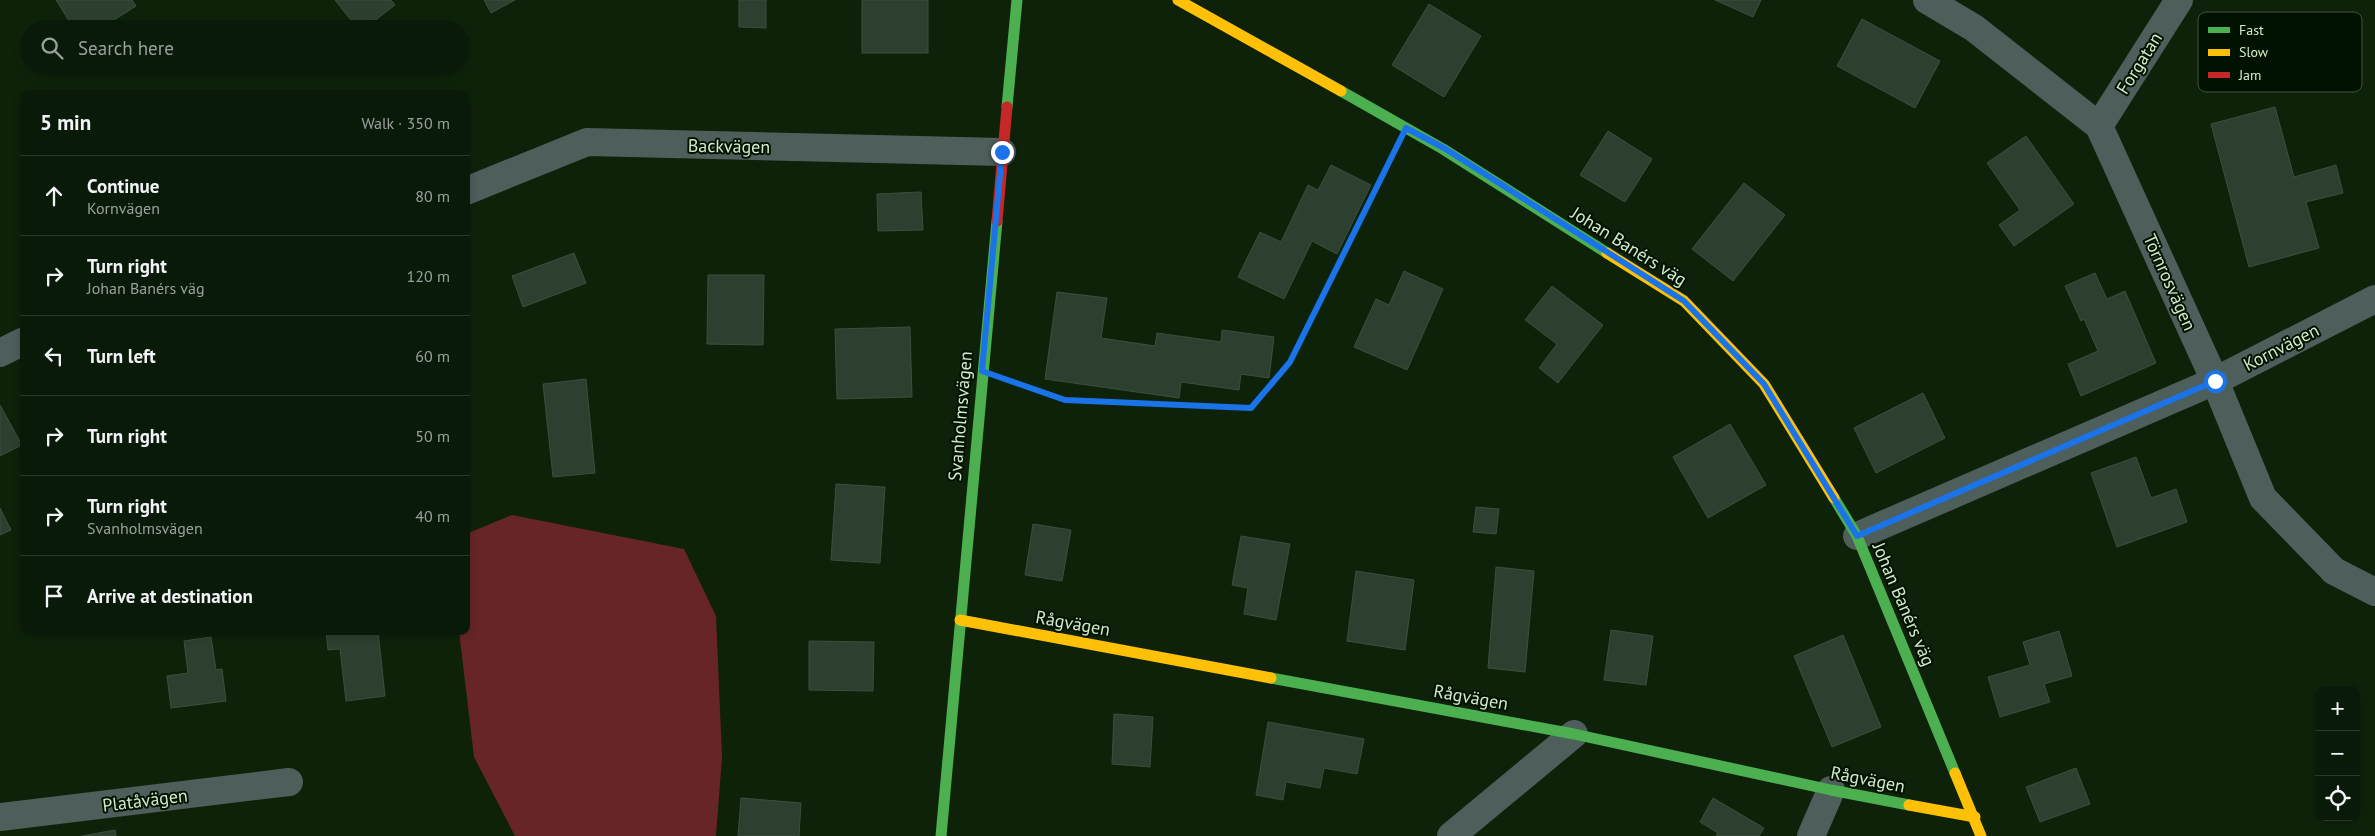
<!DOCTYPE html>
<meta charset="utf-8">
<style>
:root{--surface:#0a1a08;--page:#132312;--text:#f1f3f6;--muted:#99a19c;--line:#2a3829}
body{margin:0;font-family:"PT Sans",sans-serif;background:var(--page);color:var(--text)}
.controls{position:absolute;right:15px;bottom:15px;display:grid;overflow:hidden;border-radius:10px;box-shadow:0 2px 8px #0003}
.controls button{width:45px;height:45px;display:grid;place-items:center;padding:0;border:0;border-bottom:1px solid var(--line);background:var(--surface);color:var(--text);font:25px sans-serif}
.stop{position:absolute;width:15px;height:15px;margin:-11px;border:4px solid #1a73e8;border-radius:50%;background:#fff}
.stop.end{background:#1a73e8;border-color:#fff;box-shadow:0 1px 5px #0008}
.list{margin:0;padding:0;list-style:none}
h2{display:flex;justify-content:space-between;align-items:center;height:65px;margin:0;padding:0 20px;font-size:21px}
h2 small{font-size:16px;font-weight:400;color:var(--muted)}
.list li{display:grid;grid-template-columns:32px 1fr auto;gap:15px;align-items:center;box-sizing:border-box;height:80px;padding:0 20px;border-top:1px solid var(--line)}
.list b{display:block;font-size:19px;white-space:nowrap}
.list p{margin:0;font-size:16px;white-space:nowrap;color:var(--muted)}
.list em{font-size:16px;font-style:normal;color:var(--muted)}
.icon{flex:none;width:28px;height:28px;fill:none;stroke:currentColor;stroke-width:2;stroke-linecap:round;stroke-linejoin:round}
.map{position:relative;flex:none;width:2375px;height:836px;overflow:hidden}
.search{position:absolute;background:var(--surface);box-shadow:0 2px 8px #0003;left:20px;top:20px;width:450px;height:55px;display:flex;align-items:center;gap:12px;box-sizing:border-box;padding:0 18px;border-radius:28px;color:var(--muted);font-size:19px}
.panel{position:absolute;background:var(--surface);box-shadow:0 2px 8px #0003;left:20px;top:90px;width:450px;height:545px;border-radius:10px}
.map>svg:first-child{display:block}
.green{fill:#672528}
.building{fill:#2d402f;stroke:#39503d}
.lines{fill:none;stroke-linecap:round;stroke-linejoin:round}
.path{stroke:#516058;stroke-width:3;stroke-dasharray:5 2.5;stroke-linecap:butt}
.street{stroke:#4e5e5b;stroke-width:28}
.fast{stroke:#4caf50;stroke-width:11}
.slow{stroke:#ffc107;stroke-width:11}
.jam{stroke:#c62828;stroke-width:11}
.route{stroke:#1a73e8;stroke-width:6}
.labels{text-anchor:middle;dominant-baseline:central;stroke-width:4;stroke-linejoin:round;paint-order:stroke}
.street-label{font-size:18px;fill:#d1ecc9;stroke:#021200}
.key{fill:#021200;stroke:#40533c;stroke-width:1}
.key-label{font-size:14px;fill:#d1ecc9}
</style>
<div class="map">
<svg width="2375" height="836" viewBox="0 0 2375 836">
<rect width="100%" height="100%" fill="#0e220a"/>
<polygon class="green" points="512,515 684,549 716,616 722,757 716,836 515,836 474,757 459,631 466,631 466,534"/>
<g class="building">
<polygon points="56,0 132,0 136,6 100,29 74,29"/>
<polygon points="335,0 391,0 395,5 364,29 358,29"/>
<polygon points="484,0 515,0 491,13"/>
<polygon points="739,0 766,0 766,28 739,27"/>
<rect x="862" y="0" width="66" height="53"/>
<polygon points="1715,0 1761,0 1753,17"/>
<polygon points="1429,4 1481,36 1444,97 1392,65"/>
<polygon points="1862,19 1940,61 1915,108 1837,66"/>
<polygon points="2275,107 2294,177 2336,165 2343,193 2306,202 2319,248 2249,267 2211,124"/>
<polygon points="1608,131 1652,159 1625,202 1580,175"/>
<polygon points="2026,136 2074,204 2014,246 1999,225 2020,210 1987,163"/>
<polygon points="1331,165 1371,185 1337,254 1312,241 1284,299 1238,277 1260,232 1281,242 1308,185 1318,190"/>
<polygon points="1744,183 1785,215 1733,281 1692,249"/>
<polygon points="921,192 923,230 878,231 877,194"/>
<polygon points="574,253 586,283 523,307 512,276"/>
<polygon points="1404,271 1443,289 1407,370 1354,347 1376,299 1389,305"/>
<polygon points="2095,273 2107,299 2125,291 2156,363 2081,396 2068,364 2098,351 2084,319 2081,321 2065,286"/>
<polygon points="708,275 764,275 763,345 707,344"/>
<polygon points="1552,286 1603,325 1558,383 1539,368 1557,344 1525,320"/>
<polygon points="1057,292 1107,298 1101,338 1155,346 1157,333 1221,342 1222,330 1274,337 1269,378 1241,374 1239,390 1181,382 1179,398 1045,379"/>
<polygon points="910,327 912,397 837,399 835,329"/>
<polygon points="586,379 595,473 553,477 543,384"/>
<polygon points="1923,393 1945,438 1876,473 1854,428"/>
<polygon points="0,405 22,445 0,456"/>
<polygon points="1730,424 1766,485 1708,518 1673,457"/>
<polygon points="2136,457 2151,498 2176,489 2187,522 2117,547 2091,473"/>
<polygon points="836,484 885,487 880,563 831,560"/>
<polygon points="1476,507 1499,509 1496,534 1473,532"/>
<polygon points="0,508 11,530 0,535"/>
<polygon points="1033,524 1071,530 1062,581 1025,575"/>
<polygon points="1241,536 1290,544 1276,620 1244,614 1248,588 1232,585"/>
<polygon points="1496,567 1534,571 1525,672 1488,668"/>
<polygon points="1356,571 1414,580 1405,650 1347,641"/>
<polygon points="1611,630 1653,636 1646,685 1604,680"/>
<polygon points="326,631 378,631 385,696 346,701 340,649 328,650"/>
<polygon points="2059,631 2072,676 2044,684 2050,702 2000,717 1988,677 2030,665 2023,642"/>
<polygon points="1843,635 1881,727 1832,747 1794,656"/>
<polygon points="211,637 216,670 222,669 226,701 171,708 167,676 188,673 184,641"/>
<polygon points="809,641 874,642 873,691 809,690"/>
<polygon points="1114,714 1153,717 1150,767 1112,764"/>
<polygon points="1268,722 1364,739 1357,774 1324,768 1320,788 1286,782 1283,800 1256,795"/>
<polygon points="2076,768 2090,804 2040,822 2026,787"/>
<polygon points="741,798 801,803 799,836 738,836"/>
<polygon points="1713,798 1764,828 1759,836 1716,836 1718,833 1700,822"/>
<polygon points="115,830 116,836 82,836"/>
</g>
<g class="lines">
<polyline class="path" points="1013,381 1065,399 1251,408 1290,362 1392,156"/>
<g class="street">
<polyline points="1927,0 1974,28 2099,126 2215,381 2263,498 2334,571 2375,592"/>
<polyline points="2099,126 2179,0"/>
<polyline points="466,191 587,142 1002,152"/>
<polyline points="0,353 24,341"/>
<polyline points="1857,536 2215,381 2375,299"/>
<polyline points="0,817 289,782"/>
<polyline points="1451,836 1574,734"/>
<polyline points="1811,836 1831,790"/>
</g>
<g class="fast">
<polyline points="1341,91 1443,149 1607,253"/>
<polyline points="1007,107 1017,0"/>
<polyline points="1834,498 1857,536 1955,773"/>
<polyline points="1271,678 1574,734 1831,790 1909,805"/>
<polyline points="941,836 997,221"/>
</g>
<g class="slow">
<polyline points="1178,0 1341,91"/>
<polyline points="1607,253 1684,301 1764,384 1834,498"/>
<polyline points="960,620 1271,678"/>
<polyline points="1955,773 1981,836"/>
<polyline points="1909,805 1975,817"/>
</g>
<polyline class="jam" points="997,221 1007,107"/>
</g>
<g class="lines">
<polyline class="route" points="1002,152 982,371 1065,400 1251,408 1290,362 1406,128 1444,148 1684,301 1764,384 1857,536 2215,381"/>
</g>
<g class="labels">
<g class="street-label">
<text transform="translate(2139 63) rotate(-58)">Forgatan</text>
<text transform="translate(729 146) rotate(1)">Backvägen</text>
<text transform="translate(1629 246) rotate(32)">Johan Banérs väg</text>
<text transform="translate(2170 282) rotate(66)">Törnrosvägen</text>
<text transform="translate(2281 347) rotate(-27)">Kornvägen</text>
<text transform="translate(960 416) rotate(-85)">Svanholmsvägen</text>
<text transform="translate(1904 604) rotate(67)">Johan Banérs väg</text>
<text transform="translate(1073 623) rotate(10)">Rågvägen</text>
<text transform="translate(1471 697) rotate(10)">Rågvägen</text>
<text transform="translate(1868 779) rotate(11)">Rågvägen</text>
<text transform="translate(145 800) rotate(-7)">Platåvägen</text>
</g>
</g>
<rect x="2198" y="12" width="164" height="80" rx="8" class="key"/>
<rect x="2208" y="27" width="22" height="6" fill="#4caf50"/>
<rect x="2208" y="49" width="22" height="7" fill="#ffc107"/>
<rect x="2208" y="72" width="22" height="6" fill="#c62828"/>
<g class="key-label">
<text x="2239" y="35">Fast</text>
<text x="2239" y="57">Slow</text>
<text x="2239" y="80">Jam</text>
</g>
</svg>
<div class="controls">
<button>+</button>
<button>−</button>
<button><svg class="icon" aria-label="locate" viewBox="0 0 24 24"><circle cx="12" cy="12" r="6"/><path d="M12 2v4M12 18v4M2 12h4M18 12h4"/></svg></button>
</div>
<div class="stop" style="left:2215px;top:381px"></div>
<div class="stop end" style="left:1002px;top:152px"></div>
<div class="search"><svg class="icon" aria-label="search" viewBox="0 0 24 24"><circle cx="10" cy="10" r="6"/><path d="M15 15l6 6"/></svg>Search here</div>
<section class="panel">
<h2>5 min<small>Walk · 350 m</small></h2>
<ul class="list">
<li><svg class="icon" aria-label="ahead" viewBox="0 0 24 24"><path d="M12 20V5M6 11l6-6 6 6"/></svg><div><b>Continue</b><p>Kornvägen</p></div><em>80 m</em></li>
<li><svg class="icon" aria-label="right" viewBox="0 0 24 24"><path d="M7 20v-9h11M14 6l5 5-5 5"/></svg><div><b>Turn right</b><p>Johan Banérs väg</p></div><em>120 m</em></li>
<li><svg class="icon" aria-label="left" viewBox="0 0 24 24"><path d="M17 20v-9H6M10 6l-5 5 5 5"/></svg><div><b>Turn left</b></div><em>60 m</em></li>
<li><svg class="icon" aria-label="right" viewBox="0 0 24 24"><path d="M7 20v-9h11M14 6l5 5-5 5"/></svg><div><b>Turn right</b></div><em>50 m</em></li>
<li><svg class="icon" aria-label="right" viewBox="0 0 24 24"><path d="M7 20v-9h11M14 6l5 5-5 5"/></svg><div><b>Turn right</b><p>Svanholmsvägen</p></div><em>40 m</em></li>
<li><svg class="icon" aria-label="arrive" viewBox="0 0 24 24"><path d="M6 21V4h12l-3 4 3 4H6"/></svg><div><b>Arrive at destination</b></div></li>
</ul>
</section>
</div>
